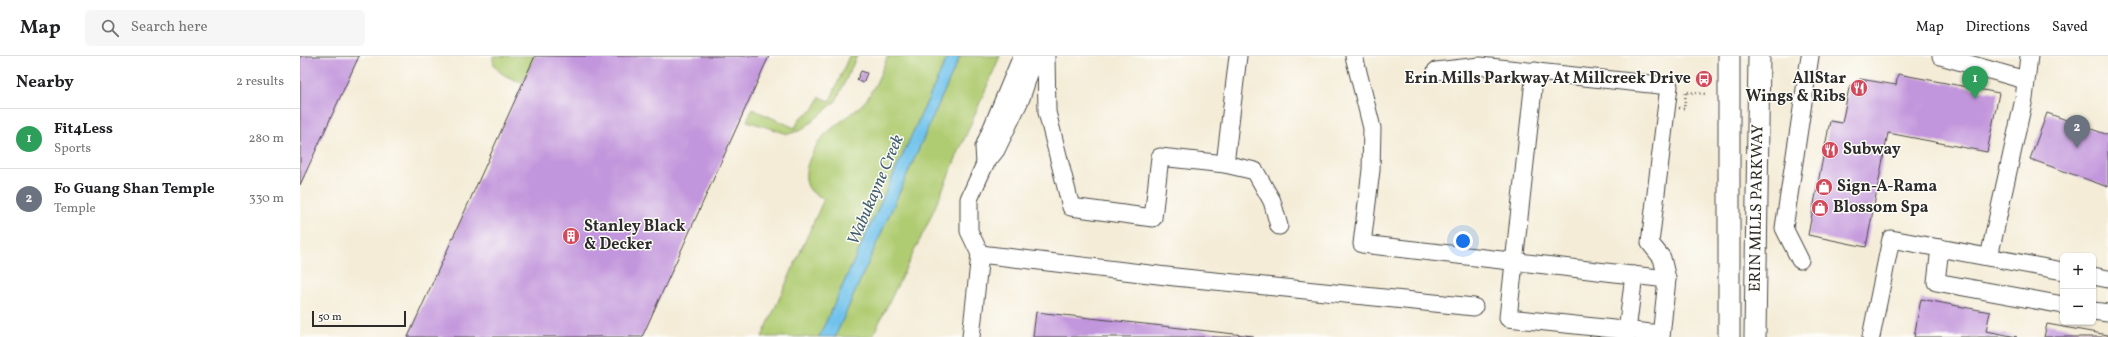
<!DOCTYPE html>
<meta charset="utf-8">
<style>
:root{--surface:#fff;--page:#f6f6f6;--text:#202124;--muted:#757577;--line:#e0e0e0;--accent:#d93025}
body{margin:0;font-family:Vollkorn,serif;background:var(--page);color:var(--text)}
.controls{position:absolute;right:12px;bottom:12px;display:grid;overflow:hidden;border-radius:6px;box-shadow:0 1px 3px #0004}
.controls button{width:36px;height:36px;display:grid;place-items:center;padding:0;border:0;border-bottom:1px solid var(--line);background:var(--surface);color:var(--text);font:20px sans-serif}
.scale{position:absolute;left:12px;bottom:10px;width:94px;box-sizing:border-box;padding-left:4px;border:2px solid #2b2b2b;border-top:0;font-size:11px;line-height:14px;white-space:nowrap;color:#2b2b2b;-webkit-text-stroke:3px #fdfcf7;paint-order:stroke}
.you{position:absolute;left:1163px;top:185px;width:14px;height:14px;margin:-10px;border:3px solid #fff;border-radius:50%;background:#1a73e8;box-shadow:0 0 0 6px #1a73e833}
.badge{display:grid;place-items:center;width:26px;height:26px;border-radius:50%;background:var(--accent);color:#fff;font-size:13px;font-weight:700}
.pin{position:absolute;translate:-50% -33px;filter:drop-shadow(0 1px 2px #0008)}
.pin::after{content:'';position:absolute;top:21px;width:14px;height:12px;background:inherit;clip-path:polygon(0 0,100% 0,50% 100%)}
.list{margin:0;padding:0;list-style:none}
h2{display:flex;justify-content:space-between;align-items:center;height:52px;margin:0;padding:0 16px;font-size:17px}
h2 small{font-size:13px;font-weight:400;color:var(--muted)}
.list li{display:grid;grid-template-columns:26px 1fr auto;gap:12px;align-items:center;box-sizing:border-box;height:60px;padding:0 16px;border-top:1px solid var(--line)}
.list b{display:block;font-size:15px;white-space:nowrap}
.list p{margin:0;font-size:13px;white-space:nowrap;color:var(--muted)}
.list em{font-size:13px;font-style:normal;color:var(--muted)}
.icon{flex:none;width:22px;height:22px;fill:none;stroke:currentColor;stroke-width:2;stroke-linecap:round;stroke-linejoin:round}
.map{position:relative;flex:none;width:1808px;height:281px;overflow:hidden}
header{display:flex;align-items:center;gap:24px;box-sizing:border-box;height:56px;padding:0 20px;background:var(--surface);border-bottom:1px solid var(--line)}
header strong{font-size:19px}
nav{display:flex;gap:22px;margin-inline-start:auto;font-size:14px}
.search{width:280px;height:36px;background:var(--page);display:flex;align-items:center;gap:10px;box-sizing:border-box;padding:0 14px;border-radius:6px;color:var(--muted);font-size:15px}
main{display:flex}
aside{flex:1;background:var(--surface)}
.map>svg:first-child{display:block}
.green{fill:#b0cc72;stroke:#6e7c4e}
.water{fill:#70c2ec;stroke:#4e768c}
.building{fill:#c296dc}
.lines{fill:none;stroke-linecap:round;stroke-linejoin:round}
.minor-casing{stroke:#494845;stroke-width:19}
.major-casing{stroke:#494845;stroke-width:23}
.path{stroke:#494845;stroke-width:2.5;stroke-dasharray:1 3;stroke-linecap:butt}
.minor{stroke:#fff;stroke-width:17}
.major{stroke:#fff;stroke-width:21}
.labels{text-anchor:middle;dominant-baseline:central;stroke-width:3;stroke-linejoin:round;paint-order:stroke}
.poi-label{font-size:16px;font-weight:bold;fill:#2b2b2b;stroke:#fdfcf7;text-anchor:start}
.street-label{font-size:16px;fill:#2b2b2b;stroke:#fdfcf7}
.water-label{font-size:17px;font-style:italic;fill:#43606f;stroke:#fdfcf7}
</style>
<header>
<strong>Map</strong>
<div class="search"><svg class="icon" aria-label="search" viewBox="0 0 24 24"><circle cx="10" cy="10" r="6"/><path d="M15 15l6 6"/></svg>Search here</div>
<nav><a>Map</a><a>Directions</a><a>Saved</a></nav>
</header>
<main>
<aside>
<h2>Nearby<small>2 results</small></h2>
<ul class="list">
<li><span class="badge" style="background:#2e9e5b">1</span><div><b>Fit4Less</b><p>Sports</p></div><em>280 m</em></li>
<li><span class="badge" style="background:#6b7280">2</span><div><b>Fo Guang Shan Temple</b><p>Temple</p></div><em>330 m</em></li>
</ul>
</aside>
<div class="map">
<svg width="1808" height="281" viewBox="0 0 1808 281">
<rect width="100%" height="100%" fill="#fdfcf7"/>
<filter id="ink" filterUnits="userSpaceOnUse"><feTurbulence type="fractalNoise" baseFrequency=".025" numOctaves="2"/><feDisplacementMap in="SourceGraphic" scale="8" xChannelSelector="R" yChannelSelector="G"/><feConvolveMatrix kernelMatrix="1 2 1 2 8 2 1 2 1" color-interpolation-filters="sRGB"/></filter>
<filter id="wash" filterUnits="userSpaceOnUse"><feTurbulence type="fractalNoise" baseFrequency=".012" numOctaves="4" result="noise"/><feDisplacementMap in="SourceGraphic" scale="16" xChannelSelector="R" yChannelSelector="G"/><feGaussianBlur stdDeviation="0.9" result="paint"/><feColorMatrix in="noise" values="0 0 0 0 0 0 0 0 0 0 0 0 0 0 0 0 0 1.4 0 .05"/><feComposite in="paint" operator="in"/></filter>
<g filter="url(#wash)">
<rect width="100%" height="100%" fill="#f4ecd7"/>
<g class="green">
<path d="M193,0H235L222,27C209,21 192,17 193,0Z"/>
<polygon points="549,0 557,0 536,45 502,74 488,78 447,65 452,53 495,72 500,62 513,54 520,41 530,45"/>
<path d="M588,0H648L519,281H462L524,143C520,140 515,139 511,135C498,120 512,95 522,82C535,67 554,59 566,44C576,31 581,15 588,0Z"/>
<polygon points="660,0 700,0 629,165 572,281 535,281"/>
</g>
<polygon class="water" points="648,0 660,0 535,281 519,281"/>
<g id="blocks">
<g class="building">
<polygon points="0,0 59,0 0,129"/>
<polygon points="235,0 469,0 342,281 108,281"/>
<polygon points="561,15 567,17 563,27 557,24"/>
<polygon points="1598,18 1699,37 1687,96 1588,77 1566,191 1508,179 1530,65 1542,67 1549,32 1560,23 1596,29"/>
<polygon points="1747,57 1808,79 1808,131 1730,103"/>
<polygon points="1621,243 1690,256 1686,275 1717,281 1614,281"/>
<polygon points="736,256 953,280 953,281 733,281"/>
<polygon points="1747,268 1808,279 1808,281 1744,281"/>
</g>
</g>
</g>
<g filter="url(#ink)">
<use href="#blocks" fill-opacity="0" stroke="#494845" stroke-width="1"/>
<g class="lines">
<defs>
<g id="minor">
<polyline points="746,0 747,56 771,151 853,162 860,101 925,108 955,115 972,145 979,170"/>
<polyline points="1054,0 1072,72 1071,114 1062,188 1367,223 1362,202 1350,187 1369,30 1180,10 1136,15"/>
<polyline points="1641,0 1725,24"/>
<polyline points="1235,15 1208,262 1361,278"/>
<polyline points="685,108 684,91 722,0"/>
<polyline points="925,108 938,0"/>
<polyline points="1640,192 1636,226 1763,249"/>
<polyline points="680,198 669,175 669,143 685,108 696,94 721,42 735,0"/>
<polyline points="1689,201 1724,43 1729,0"/>
<polyline points="1500,204 1484,172 1510,0"/>
<polyline points="1793,220 1808,223"/>
<polyline points="1793,255 1808,257"/>
<polyline points="1327,275 1334,219"/>
<polyline points="671,281 680,198 875,221 1174,251"/>
<polyline points="1361,281 1367,223"/>
<polyline points="1571,281 1591,183 1763,215"/>
</g>
<g id="major">
<polyline points="1429,0 1429,281"/>
<polyline points="1455,281 1459,0"/>
</g>
</defs>
<use href="#minor" class="minor-casing"/>
<use href="#major" class="major-casing"/>
<polyline class="path" points="1379,52 1384,53 1386,36 1406,38"/>
<use href="#minor" class="minor"/>
<use href="#major" class="major"/>
</g>
</g>
<defs>
<symbol id="bus-disc" viewBox="-11 -11 22 22"><circle r="9.5" fill="#d1495b" stroke="#fdfcf7"/><path d="M-5-6H5V4H4V6H2V4H-2V6H-4V4H-5ZM-3.5-4V0h7V-4ZM-3.5 1.2v1.5H-2V1.2ZM2 1.2v1.5H3.5V1.2Z" fill="#fff"/></symbol>
<symbol id="restaurant-disc" viewBox="-11 -11 22 22"><circle r="9.5" fill="#d1495b" stroke="#fdfcf7"/><path d="M-5-6h1v4h1v-4h1v4h1v-4h1v5L-1.5 .5V6h-2V.5L-5-1ZM5-6V6H3V1.5H1.5Q1.5-4 5-6Z" fill="#fff"/></symbol>
<symbol id="shop-disc" viewBox="-11 -11 22 22"><circle r="9.5" fill="#d1495b" stroke="#fdfcf7"/><path d="M-5-2.5h2.3a2.7 3.5 0 0 1 5.4 0H5L5.5 6h-11ZM-1.5-2.5h3a1.5 2.3 0 0 0-3 0Z" fill="#fff"/></symbol>
<symbol id="building-disc" viewBox="-11 -11 22 22"><circle r="9.5" fill="#d1495b" stroke="#fdfcf7"/><path d="M-4-6H4V6H1V3H-1V6H-4ZM-2.5-4.3h1.7v1.8h-1.7ZM.8-4.3h1.7v1.8H.8ZM-2.5-1h1.7V.8h-1.7ZM.8-1h1.7V.8H.8Z" fill="#fff"/></symbol>
</defs>
<g fill-rule="evenodd">
<use href="#bus-disc" x="1394" y="13" width="20" height="20"/>
<use href="#restaurant-disc" x="1549" y="22" width="20" height="20"/>
<use href="#restaurant-disc" x="1520" y="84" width="20" height="20"/>
<use href="#shop-disc" x="1514" y="121" width="20" height="20"/>
<use href="#shop-disc" x="1510" y="142" width="20" height="20"/>
<use href="#building-disc" x="261" y="170" width="20" height="20"/>
</g>
<g class="labels">
<g class="poi-label">
<text x="1391" y="23" text-anchor="end">Erin Mills Parkway At Millcreek Drive</text>
<text x="1546" y="23" text-anchor="end">AllStar<tspan x="1546" dy="18">Wings &amp; Ribs</tspan></text>
<text x="1543" y="94">Subway</text>
<text x="1537" y="131">Sign-A-Rama</text>
<text x="1533" y="152">Blossom Spa</text>
<text x="284" y="171">Stanley Black<tspan x="284" dy="18">&amp; Decker</tspan></text>
</g>
<g class="street-label">
<text transform="translate(1457 152) rotate(-89)">ERIN MILLS PARKWAY</text>
</g>
<g class="water-label">
<text transform="translate(576 134) rotate(-67)">Wabukayne Creek</text>
</g>
</g>
</svg>
<div class="controls">
<button>+</button>
<button>−</button>
</div>
<div class="scale">50 m</div>
<div class="you"></div>
<div class="pin badge" style="left:1675px;top:43px;background:#2e9e5b">1</div>
<div class="pin badge" style="left:1777px;top:92px;background:#6b7280">2</div>
</div>
</main>
